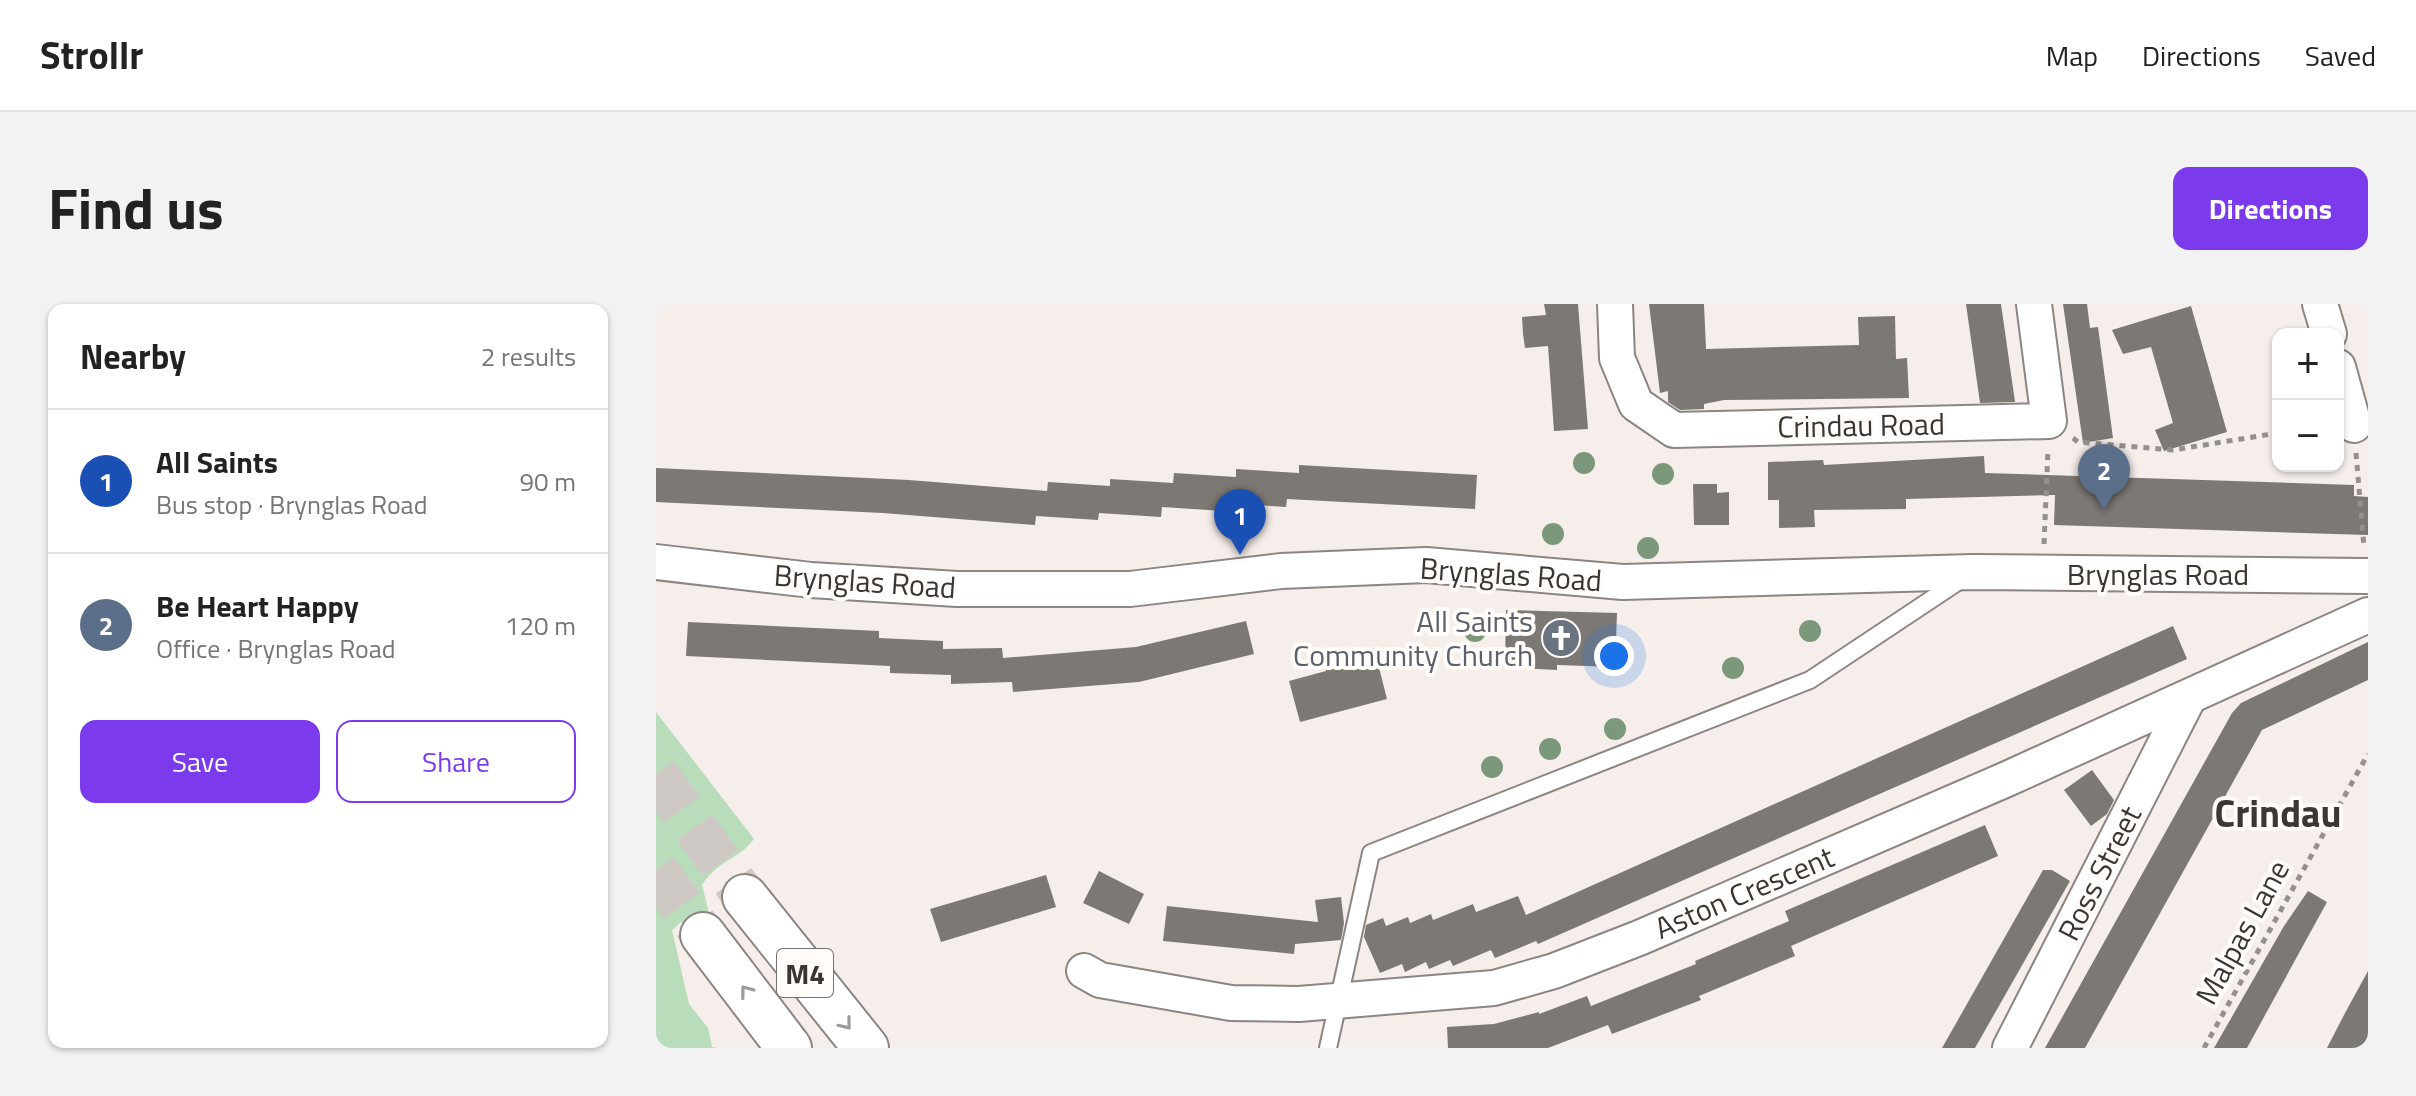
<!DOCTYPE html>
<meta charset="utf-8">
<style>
:root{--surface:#fff;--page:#f2f2f2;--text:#222;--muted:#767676;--line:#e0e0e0;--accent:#7c3aed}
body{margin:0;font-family:"Titillium Web",sans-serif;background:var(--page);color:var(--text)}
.controls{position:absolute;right:24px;top:24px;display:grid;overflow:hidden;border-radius:16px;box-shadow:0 2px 6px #0004}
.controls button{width:72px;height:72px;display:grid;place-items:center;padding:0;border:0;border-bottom:2px solid var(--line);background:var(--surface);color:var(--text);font:40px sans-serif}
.you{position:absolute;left:958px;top:352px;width:28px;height:28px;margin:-20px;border:6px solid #fff;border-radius:50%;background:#1a73e8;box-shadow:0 0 0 12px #1a73e833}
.badge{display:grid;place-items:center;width:52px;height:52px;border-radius:50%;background:var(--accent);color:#fff;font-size:26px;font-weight:700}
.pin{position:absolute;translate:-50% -66px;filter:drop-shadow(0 2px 4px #0008)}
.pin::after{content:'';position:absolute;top:42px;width:28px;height:24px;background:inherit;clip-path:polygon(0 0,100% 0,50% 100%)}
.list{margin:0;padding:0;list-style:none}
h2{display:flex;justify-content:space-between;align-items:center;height:104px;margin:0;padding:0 32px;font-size:34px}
h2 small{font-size:26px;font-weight:400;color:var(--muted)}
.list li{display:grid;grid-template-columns:52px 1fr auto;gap:24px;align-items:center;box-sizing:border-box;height:144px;padding:0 32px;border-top:2px solid var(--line)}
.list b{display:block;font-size:30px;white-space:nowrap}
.list p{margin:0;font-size:26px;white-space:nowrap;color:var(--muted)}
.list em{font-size:26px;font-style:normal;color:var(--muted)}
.actions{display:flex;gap:16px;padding:24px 32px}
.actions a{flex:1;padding:18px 0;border:2px solid var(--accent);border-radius:16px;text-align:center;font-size:28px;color:var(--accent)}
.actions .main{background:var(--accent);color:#fff}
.map{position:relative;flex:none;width:1712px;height:744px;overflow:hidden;border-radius:16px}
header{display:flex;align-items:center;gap:48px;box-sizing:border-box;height:112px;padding:0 40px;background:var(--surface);border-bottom:2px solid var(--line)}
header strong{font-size:38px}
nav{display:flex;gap:44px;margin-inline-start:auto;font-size:28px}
.intro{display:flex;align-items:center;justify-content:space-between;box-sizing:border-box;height:192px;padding:0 48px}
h1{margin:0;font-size:56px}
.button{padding:20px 36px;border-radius:16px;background:var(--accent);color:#fff;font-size:28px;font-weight:700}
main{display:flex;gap:48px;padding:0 48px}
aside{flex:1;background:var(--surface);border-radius:16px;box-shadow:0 2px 6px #0004}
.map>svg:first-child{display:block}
.green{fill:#b9dcba}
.building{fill:#7c7873}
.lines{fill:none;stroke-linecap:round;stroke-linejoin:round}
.motorway-tunnel{stroke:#cfc9c6;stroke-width:44;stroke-dasharray:44 22;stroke-linecap:butt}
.service-casing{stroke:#8c8582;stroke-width:20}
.minor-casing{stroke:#8c8582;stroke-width:38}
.motorway-casing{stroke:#8c8582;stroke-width:48}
.path{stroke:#94908d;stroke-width:5;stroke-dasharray:6 6;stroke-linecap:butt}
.service{stroke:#fff;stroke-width:16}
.minor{stroke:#fff;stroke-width:34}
.motorway{stroke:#fff;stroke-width:44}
.tree{fill:#7b987b}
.oneway{stroke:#9c9a9a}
.labels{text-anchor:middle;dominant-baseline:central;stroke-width:8;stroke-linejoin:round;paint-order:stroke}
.shield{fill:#fffcfa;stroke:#74716f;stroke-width:2}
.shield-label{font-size:28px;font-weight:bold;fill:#383634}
.street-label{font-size:30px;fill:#383634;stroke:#fffcfa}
.worship-label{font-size:30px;fill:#5b616d;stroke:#fffcfa;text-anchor:end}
.district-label{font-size:38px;font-weight:bold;fill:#3d3734;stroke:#fffcfa}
</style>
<header>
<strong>Strollr</strong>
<nav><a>Map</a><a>Directions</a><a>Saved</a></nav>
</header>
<div class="intro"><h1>Find us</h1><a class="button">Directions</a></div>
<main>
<aside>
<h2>Nearby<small>2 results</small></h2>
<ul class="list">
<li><span class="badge" style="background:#1a4fb4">1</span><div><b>All Saints</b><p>Bus stop · Brynglas Road</p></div><em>90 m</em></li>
<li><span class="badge" style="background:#5c6f8a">2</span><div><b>Be Heart Happy</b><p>Office · Brynglas Road</p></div><em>120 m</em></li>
</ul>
<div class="actions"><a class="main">Save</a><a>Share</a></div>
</aside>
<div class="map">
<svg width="1712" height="744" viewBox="0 0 1712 744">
<rect width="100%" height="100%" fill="#f5eeea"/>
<path class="green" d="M0,408L98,535C81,557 63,555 46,581L54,613L35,623L25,618L16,626L33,700L52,724L56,743L61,744H0Z"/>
<g class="building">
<polygon points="888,0 922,0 932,125 898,127 892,42 869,44 867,30 866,13 890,11"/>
<polygon points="993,0 1048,0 1050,45 1203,41 1202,13 1239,12 1240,55 1251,54 1253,94 1068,96 1048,100 1048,105 1024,106 1012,98 1012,87 1004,89"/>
<polygon points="1310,0 1345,0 1359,98 1324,99"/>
<polygon points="1407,0 1431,0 1434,24 1442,23 1457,134 1427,139"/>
<polygon points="1535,2 1571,128 1508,147 1499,126 1517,119 1495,43 1467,50 1456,26"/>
<polygon points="1328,152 1329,169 1698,181 1698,192 1712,193 1712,231 1398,221 1399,191 1250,195 1250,205 1158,206 1159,223 1123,224 1123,196 1112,196 1112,158 1167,156 1168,161"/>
<polygon points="643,161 821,171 819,205 631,195 630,203 568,199 568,207 506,203 505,213 443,209 442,216 380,212 379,221 227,209 0,198 0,164 253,176 391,187 392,178 454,182 454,175 517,179 518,169 580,173 580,165 643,169"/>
<polygon points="1037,180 1061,180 1061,189 1073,188 1073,221 1038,221"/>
<polygon points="850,306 961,309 959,363 901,361 901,366 863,364 863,360 849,360"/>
<polygon points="590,317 598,350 483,378 357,388 356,378 295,380 295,371 234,369 234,362 30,352 32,318 223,327 223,334 287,337 287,345 346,344 347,354 480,343"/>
<polygon points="1517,322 1531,355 882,640 880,637 839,654 835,646 797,662 794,656 773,665 770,658 749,668 746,660 724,669 708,633 710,621 727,614 730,622 752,613 754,619 775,610 777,616 817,600 820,608 862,592 870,611"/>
<polygon points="1712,338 1712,376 1606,426 1429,744 1389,744 1576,409 1585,399"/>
<polygon points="718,344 731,395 644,418 633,377 670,367 668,357"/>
<polygon points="1436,466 1458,496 1451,510 1435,522 1408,486"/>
<polygon points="1329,521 1342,552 1135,642 1139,652 1043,692 1045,696 956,730 952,721 892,744 792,744 791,723 838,720 883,708 883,710 931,692 935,702 1040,660 1039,657 1133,617 1129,607"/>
<polygon points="1387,566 1396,566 1414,577 1319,744 1286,744"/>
<polygon points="443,567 488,590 473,620 427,599"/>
<polygon points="390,571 400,603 285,638 274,605"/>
<polygon points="1652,587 1671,598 1591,744 1558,744 1628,622"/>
<polygon points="685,593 688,619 685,636 639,640 638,650 507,637 511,602 662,618 659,596"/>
<polygon points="1712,667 1712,744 1671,744 1689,709"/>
</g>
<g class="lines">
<g class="motorway-tunnel">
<polyline points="0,470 89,593"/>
<polyline points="0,566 47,631"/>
</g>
<defs>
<polyline id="service" points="672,744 715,549 1154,376 1306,275"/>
<g id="minor">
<polyline points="959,0 961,54 980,100 1018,126 1393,117 1378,0"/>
<polyline points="1664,0 1673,30"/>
<polyline points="1682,63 1698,121"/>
<polyline points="0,258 155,276 301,285 474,285 625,267 770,261 967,278 1317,268 1712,272"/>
<polyline points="428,667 444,676 575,699 643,700 838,684 898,667 983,634 1351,475 1712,311"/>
<polyline points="1354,744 1533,393"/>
</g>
<g id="motorway">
<polyline points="89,593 210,744"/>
<polyline points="47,631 133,744"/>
</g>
</defs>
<use href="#service" class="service-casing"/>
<use href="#minor" class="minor-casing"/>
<use href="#motorway" class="motorway-casing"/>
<g class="path">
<polyline points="1417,134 1422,138 1517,146 1622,129"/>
<polyline points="1700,149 1708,243"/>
<polyline points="1388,240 1392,146"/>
<polyline points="1548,744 1712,450"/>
</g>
<use href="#service" class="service"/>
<use href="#minor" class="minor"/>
<use href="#motorway" class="motorway"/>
</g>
<g class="tree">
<circle cx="928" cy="159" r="11"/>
<circle cx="1007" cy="170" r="11"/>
<circle cx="897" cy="230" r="11"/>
<circle cx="992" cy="244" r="11"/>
<circle cx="819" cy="327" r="11"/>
<circle cx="1154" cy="327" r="11"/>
<circle cx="1077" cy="364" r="11"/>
<circle cx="959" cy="425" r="11"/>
<circle cx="894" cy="445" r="11"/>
<circle cx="836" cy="463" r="11"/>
</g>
<defs><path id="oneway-chevron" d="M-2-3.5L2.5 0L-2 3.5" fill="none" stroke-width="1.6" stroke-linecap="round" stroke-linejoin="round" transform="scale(2)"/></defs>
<g class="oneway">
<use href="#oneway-chevron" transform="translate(90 687) rotate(-127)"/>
<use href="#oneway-chevron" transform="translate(190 720) rotate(51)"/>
</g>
<defs>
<symbol id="church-disc" viewBox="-11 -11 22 22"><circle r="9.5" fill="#6b7280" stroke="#fffcfa"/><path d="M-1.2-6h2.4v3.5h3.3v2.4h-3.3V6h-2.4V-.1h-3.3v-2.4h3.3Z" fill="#fff"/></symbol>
</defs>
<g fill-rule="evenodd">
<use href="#church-disc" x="883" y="312" width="44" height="44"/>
</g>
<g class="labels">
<rect class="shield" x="121" y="645" width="56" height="48" rx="6"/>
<g class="shield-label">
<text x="149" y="669">M4</text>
</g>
<g class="street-label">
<text transform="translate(1205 121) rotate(-1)">Crindau Road</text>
<text transform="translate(855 270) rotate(4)">Brynglas Road</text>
<text x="1502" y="270">Brynglas Road</text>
<text transform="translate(209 277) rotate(4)">Brynglas Road</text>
<text transform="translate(1443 569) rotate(-63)">Ross Street</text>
<text transform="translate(1088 588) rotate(-23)">Aston Crescent</text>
<text transform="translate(1586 628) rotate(-61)">Malpas Lane</text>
</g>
<g class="worship-label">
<text x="877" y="317">All Saints<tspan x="877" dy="34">Community Church</tspan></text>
</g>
<g class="district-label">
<text x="1622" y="509">Crindau</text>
</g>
</g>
</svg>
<div class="controls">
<button>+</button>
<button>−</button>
</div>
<div class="you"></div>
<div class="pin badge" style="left:584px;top:251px;background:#1a4fb4">1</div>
<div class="pin badge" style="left:1448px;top:206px;background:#5c6f8a">2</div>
</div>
</main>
